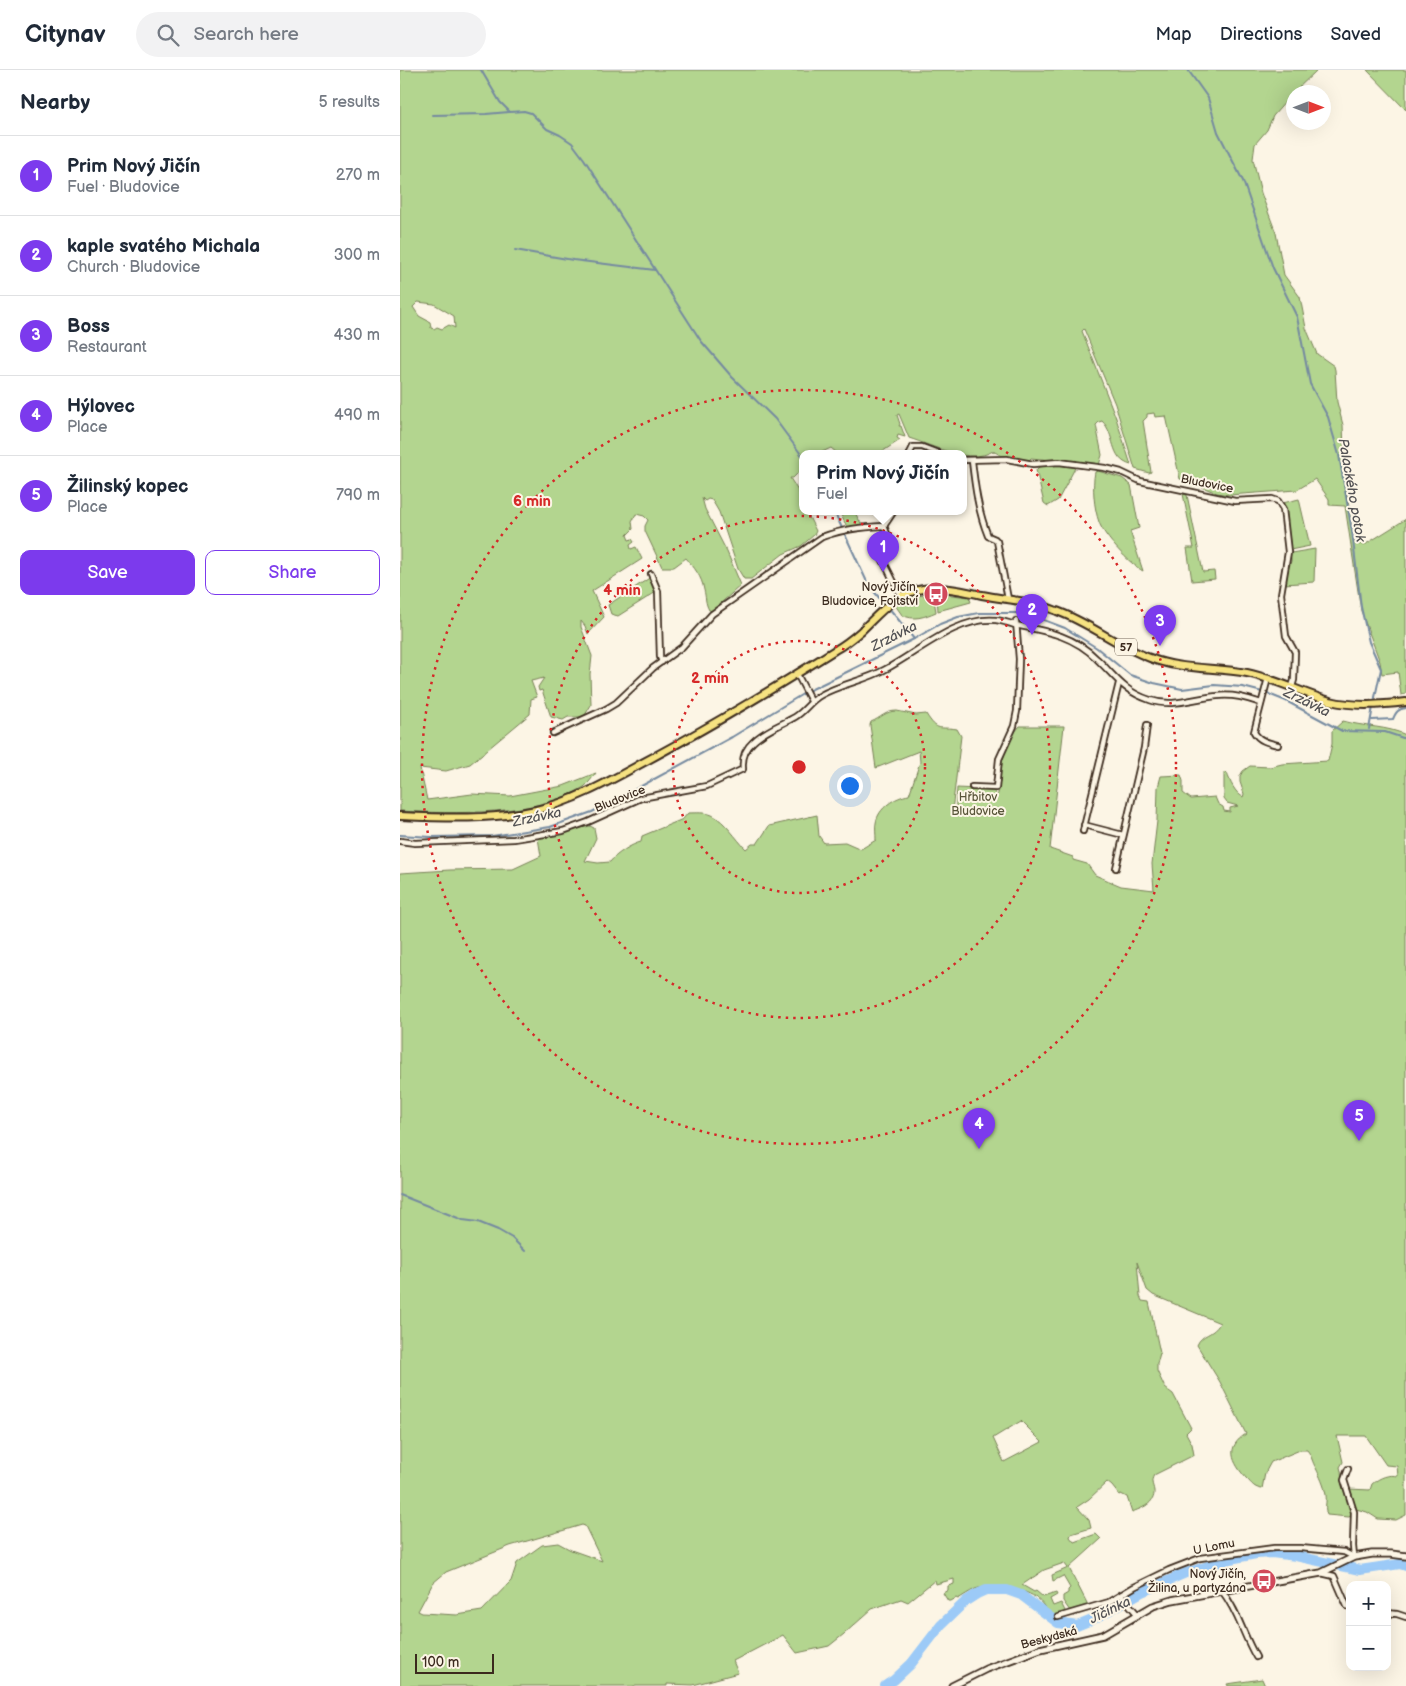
<!DOCTYPE html>
<meta charset="utf-8">
<style>
:root{--surface:#fff;--page:#f2f2f3;--text:#1f2937;--muted:#747a83;--line:#e0e1e3;--accent:#7c3aed}
body{margin:0;font-family:"Balsamiq Sans",sans-serif;background:var(--page);color:var(--text)}
.controls{position:absolute;right:15px;bottom:15px;display:grid;overflow:hidden;border-radius:10px;box-shadow:0 5px 20px #0002}
.controls button{width:45px;height:45px;display:grid;place-items:center;padding:0;border:0;border-bottom:1px solid var(--line);background:var(--surface);color:var(--text);font:25px sans-serif}
.compass{position:absolute;left:886px;top:15px;width:45px;height:45px;border-radius:50%;background:var(--surface);box-shadow:0 5px 20px #0002;rotate:90deg}
.scale{position:absolute;left:15px;bottom:12px;width:79px;box-sizing:border-box;padding-left:5px;border:2px solid #3b2a1e;border-top:0;font-size:14px;line-height:18px;white-space:nowrap;color:#3b2a1e;-webkit-text-stroke:4px #fcf5e5;paint-order:stroke}
.you{position:absolute;left:449px;top:715px;width:18px;height:18px;margin:-12px;border:4px solid #fff;border-radius:50%;background:#1a73e8;box-shadow:0 0 0 8px #1a73e833}
.badge{display:grid;place-items:center;width:32px;height:32px;border-radius:50%;background:var(--accent);color:#fff;font-size:16px;font-weight:700}
.pin{position:absolute;translate:-50% -41px;filter:drop-shadow(0 1px 2px #0008)}
.pin::after{content:'';position:absolute;top:26px;width:18px;height:15px;background:inherit;clip-path:polygon(0 0,100% 0,50% 100%)}
.popup{position:absolute;left:399px;top:380px;width:168px;height:65px;box-sizing:border-box;display:grid;place-content:center;border-radius:10px;background:var(--surface);filter:drop-shadow(0 1px 4px #0005);font-size:16px;white-space:nowrap;color:var(--muted)}
.popup b{font-size:19px;color:var(--text)}
.popup::after{content:'';position:absolute;left:50%;top:100%;margin-left:-10px;border:10px solid transparent;border-top-color:var(--surface)}
.list{margin:0;padding:0;list-style:none}
h2{display:flex;justify-content:space-between;align-items:center;height:65px;margin:0;padding:0 20px;font-size:21px}
h2 small{font-size:16px;font-weight:400;color:var(--muted)}
.list li{display:grid;grid-template-columns:32px 1fr auto;gap:15px;align-items:center;box-sizing:border-box;height:80px;padding:0 20px;border-top:1px solid var(--line)}
.list b{display:block;font-size:19px;white-space:nowrap}
.list p{margin:0;font-size:16px;white-space:nowrap;color:var(--muted)}
.list em{font-size:16px;font-style:normal;color:var(--muted)}
.actions{display:flex;gap:10px;padding:15px 20px}
.actions a{flex:1;padding:11px 0;border:1px solid var(--accent);border-radius:10px;text-align:center;font-size:18px;color:var(--accent)}
.actions .main{background:var(--accent);color:#fff}
.icon{flex:none;width:28px;height:28px;fill:none;stroke:currentColor;stroke-width:2;stroke-linecap:round;stroke-linejoin:round}
.map{position:relative;flex:none;width:1006px;height:1616px;overflow:hidden}
header{display:flex;align-items:center;gap:30px;box-sizing:border-box;height:70px;padding:0 25px;background:var(--surface);border-bottom:1px solid var(--line)}
header strong{font-size:24px}
nav{display:flex;gap:28px;margin-inline-start:auto;font-size:18px}
.search{width:350px;height:45px;background:var(--page);display:flex;align-items:center;gap:12px;box-sizing:border-box;padding:0 18px;border-radius:28px;color:var(--muted);font-size:19px}
main{display:flex}
aside{flex:1;background:var(--surface)}
.map>svg:first-child{display:block}
.green{fill:#b3d58f;stroke:#778056;fill-rule:evenodd}
.lines{fill:none;stroke-linecap:round;stroke-linejoin:round}
.stream{stroke:#758aa0;stroke-width:2}
.river{stroke:#9ccaf7;stroke-width:10}
.street-casing{stroke:#3b2a1e;stroke-width:8}
.secondary-casing{stroke:#3b2a1e;stroke-width:9}
.primary-casing{stroke:#3b2a1e;stroke-width:10}
.street{stroke:#fcf5e5;stroke-width:4.5}
.secondary{stroke:#fcf5e5;stroke-width:5.5}
.primary{stroke:#f6e281;stroke-width:6}
.ring{fill:none;stroke:#d62828;stroke-width:2.5;stroke-dasharray:2.5 5}
.labels{text-anchor:middle;dominant-baseline:central;stroke-width:4;stroke-linejoin:round;paint-order:stroke}
.shield{fill:#fcf5e5;stroke:#75675a;stroke-width:1}
.shield-label{font-size:11px;font-weight:bold;fill:#3b2a1e}
.street-label{font-size:12px;fill:#3b2a1e;stroke:#fcf5e5}
.poi-label{font-size:12px;fill:#3b2a1e;stroke:#fcf5e5;text-anchor:end}
.park-label{font-size:12px;fill:#59553a;stroke:#fcf5e5}
.water-label{font-size:14px;font-style:italic;fill:#535254;stroke:#fcf5e5}
.centre{fill:#d62828;stroke:#fcf5e5;stroke-width:2.5}
.ring-label{font-size:15px;text-anchor:middle;font-weight:bold;fill:#d62828;stroke:#fcf5e5;stroke-width:4;stroke-linejoin:round;paint-order:stroke}
</style>
<header>
<strong>Citynav</strong>
<div class="search"><svg class="icon" aria-label="search" viewBox="0 0 24 24"><circle cx="10" cy="10" r="6"/><path d="M15 15l6 6"/></svg>Search here</div>
<nav><a>Map</a><a>Directions</a><a>Saved</a></nav>
</header>
<main>
<aside>
<h2>Nearby<small>5 results</small></h2>
<ul class="list">
<li><span class="badge">1</span><div><b>Prim Nový Jičín</b><p>Fuel · Bludovice</p></div><em>270 m</em></li>
<li><span class="badge">2</span><div><b>kaple svatého Michala</b><p>Church · Bludovice</p></div><em>300 m</em></li>
<li><span class="badge">3</span><div><b>Boss</b><p>Restaurant</p></div><em>430 m</em></li>
<li><span class="badge">4</span><div><b>Hýlovec</b><p>Place</p></div><em>490 m</em></li>
<li><span class="badge">5</span><div><b>Žilinský kopec</b><p>Place</p></div><em>790 m</em></li>
</ul>
<div class="actions"><a class="main">Save</a><a>Share</a></div>
</aside>
<div class="map">
<svg width="1006" height="1616" viewBox="0 0 1006 1616">
<rect width="100%" height="100%" fill="#fcf5e5"/>
<filter id="ink" filterUnits="userSpaceOnUse"><feTurbulence type="fractalNoise" baseFrequency=".02" numOctaves="2"/><feDisplacementMap in="SourceGraphic" scale="10" xChannelSelector="R" yChannelSelector="G"/><feConvolveMatrix kernelMatrix="1 2 1 2 8 2 1 2 1" color-interpolation-filters="sRGB"/></filter>
<g filter="url(#ink)">
<g class="green">
<path d="M0,0H917L894,22L873,46L867,60L855,74L853,89L861,123L876,163L884,205L900,227L906,258L917,284L934,296L935,300L937,332L943,355L945,406L953,470L956,474H966L1006,449V624L1001,625L998,602L982,604L980,592L961,541L945,436L929,435V429L915,409L897,420L829,425L817,423L802,417L799,414L780,409L766,346L755,347L754,343L747,344V347L743,351L751,402L749,403L735,399L715,334L684,259L682,261L716,348L731,395C709,389 716,364 702,351L699,352L696,355L702,385L699,395L677,392V391L676,390L673,392L631,388L627,392L604,387L593,381C570,395 534,376 509,368L499,344L497,345L500,354L499,356H501L505,367L498,365L497,368L500,370L480,383H437L431,378L420,383H403V402L400,401L393,408H390L403,429V441H406L416,461L414,465L401,476L383,484L351,509H344L338,499L319,442L312,430L308,429L305,431L302,428L305,439L327,482L341,515L312,541L309,540C305,533 306,527 304,520C302,507 294,497 286,488L274,497H262L245,461V456L248,450L244,446L236,444L232,451L233,459L227,465L229,470L232,469L234,472L230,475L231,479L236,477L242,489L192,521L204,547L188,564L185,556L181,551V557L192,586L190,604L191,635L185,645L180,647H168L163,650L151,647L142,620L139,621L138,617L144,608L131,611L137,627L131,629L130,644L70,694L46,701L20,698L27,730L72,724L110,726L163,716L196,703C192,708 188,714 184,717C139,746 52,744 0,741ZM18,232L34,234L54,246L55,258L49,255L42,259L37,257L34,259L31,258L30,252L19,246L13,237Z"/>
<polygon points="967,0 1006,0 1006,40"/>
<polygon points="653,395 675,396 674,400 658,430 648,436 644,433 636,400 640,396"/>
<path d="M698,401L722,408L731,415L739,458L730,461L743,501C730,494 704,467 699,452C694,438 692,416 695,402Z"/>
<polygon points="783,424 787,425 803,502 814,501 815,509 792,511 787,478 794,478"/>
<polygon points="899,429 910,476 890,480 883,433"/>
<polygon points="439,441 454,441 462,455 447,457"/>
<polygon points="915,479 914,512 884,514 891,491 891,483"/>
<polygon points="251,507 256,522 218,546 211,544 208,535"/>
<polygon points="544,524 569,527 571,532 538,541 537,527 542,525 543,526"/>
<path d="M525,525L528,528L534,529L536,542C524,547 514,551 502,545L495,535L515,526Z"/>
<path d="M497,641L516,645L526,644C538,663 539,656 557,659L561,666L552,741L555,746L557,718L595,720V726L598,724C600,701 603,674 620,656H664L650,779L673,787V790L687,794L695,805L721,816L754,820L752,794L757,751L758,717L761,706L781,705L783,711V723L791,729L815,727L818,734L823,737L824,741L830,742V738L838,736L827,733L824,729V702L827,703C830,712 835,723 843,727L844,724L840,712V706L843,701L850,696L870,697L882,694L928,691L932,674V661L943,651C964,657 987,656 1006,665V1445L996,1450L978,1449L967,1442L956,1439L949,1419L970,1420L972,1414C980,1407 989,1404 998,1406L997,1396L986,1395L966,1366H937L943,1392L940,1397C942,1403 941,1408 942,1414C945,1425 953,1434 951,1446L949,1447L927,1445C924,1438 927,1432 926,1425C924,1414 920,1407 916,1398C912,1392 912,1386 907,1380H900L871,1392L865,1403L862,1419C854,1418 852,1414 846,1408C832,1392 825,1377 846,1364L820,1312L797,1275C802,1263 813,1266 820,1253L753,1225L747,1220L737,1192L740,1226L742,1231L749,1232L760,1283L757,1294V1301L765,1318L773,1324L791,1358L786,1363L792,1374L794,1385L754,1405C750,1412 753,1414 754,1421C755,1434 742,1438 732,1442L727,1427L721,1424L719,1425L712,1416L707,1412L689,1429L677,1437L689,1450L691,1458L671,1464L670,1467L674,1472L696,1464L701,1469L669,1498L689,1537L670,1541L663,1531V1526L668,1523V1520L670,1518L663,1506L653,1511L652,1505L668,1498L664,1493L644,1500L622,1515L634,1522L636,1521L643,1527L656,1523L657,1525L650,1529L653,1536L661,1533L666,1543L654,1547C647,1541 643,1533 635,1527C623,1518 589,1514 575,1519C569,1522 563,1526 558,1529L556,1528L551,1531H548L543,1523L548,1520V1516L554,1514V1509L536,1514L535,1510L508,1532L501,1529L472,1539L444,1564L429,1576L397,1583L383,1565L333,1591L338,1603L293,1615L267,1614V1616H0V803L50,800L113,799L141,786L138,768L190,756L194,758L196,768L185,791L198,793L210,792C216,784 232,774 241,772L242,766L283,749L288,743C296,743 305,742 312,745C325,751 336,769 346,779L352,774H357L369,756L417,745L419,766L424,773L445,772L461,779L476,770C476,764 475,758 476,753C478,738 495,727 509,725L520,692L519,681L476,698L470,655L471,652C481,648 485,641 497,641ZM621,1351L642,1372L604,1392L593,1368ZM182,1455L185,1456L202,1491L171,1480L158,1473L142,1475L117,1493L111,1511L82,1541L57,1545L22,1543L18,1541L33,1513L46,1502L110,1476Z"/>
<polygon points="862,1609 865,1616 828,1616 827,1614"/>
</g>
<g class="lines">
<g class="stream">
<polyline points="81,0 100,32 110,42 124,41 131,43 147,59 160,65 172,73 184,89 301,271 332,307 375,349 403,387"/>
<polyline points="788,0 808,28 818,62 843,111 873,198 897,247 910,314 928,347 939,385 952,462 961,537 969,572 981,599 974,632"/>
<polyline points="32,45 86,44 109,42"/>
<polyline points="115,180 173,190 255,200"/>
<polyline points="434,441 468,514 485,535"/>
<polyline points="489,538 514,569"/>
<path d="M972,650L993,649C996,642 998,639 1006,638"/>
<polyline points="969,659 973,637"/>
<polyline points="0,765 31,767 92,766 150,757 192,742 234,720 332,667 406,622 514,569 540,554 558,547 579,543 617,543 641,549 665,558 697,578 730,605 754,613 782,619 814,615 843,617 866,623 886,631 942,661 985,662 1006,669"/>
<polyline points="0,1125 63,1150 78,1152 98,1160 112,1168 125,1181"/>
</g>
<polyline class="river" points="485,1616 494,1610 511,1594 541,1555 566,1531 577,1524 586,1520 607,1520 621,1525 658,1553 677,1556 694,1549 742,1522 786,1503 830,1489 856,1484 872,1483 896,1486 960,1500 1000,1494 1006,1496"/>
<defs>
<g id="street">
<polyline points="510,383 513,377 522,377 538,383"/>
<polyline points="563,390 607,389 633,394 659,392 705,398 721,402 740,411 835,431 872,429 878,431 883,439 888,482 881,524 886,566 895,582 894,610 892,617"/>
<path d="M572,391C575,417 578,441 588,466L595,469L597,471L608,529"/>
<polyline points="484,456 488,466 481,486 501,526"/>
<polyline points="484,456 494,441"/>
<polyline points="251,504 258,521 260,587 262,592"/>
<polyline points="397,604 411,631"/>
<path d="M868,608L854,662C859,671 869,673 878,675"/>
<path d="M153,663L206,639L216,633L253,598L282,577L312,544L422,467C443,459 462,457 484,456"/>
<polyline points="572,717 596,718 599,689 614,656 617,641 619,589 616,551"/>
<polyline points="684,755 723,765"/>
<polyline points="683,761 719,613"/>
<path d="M0,771L15,773L114,769L163,761L188,752L241,728L307,716L343,699C342,689 345,679 353,672C365,660 381,655 395,647C405,641 410,631 421,625C440,614 464,611 484,600C517,583 557,546 596,550C602,551 609,553 615,555C646,561 673,565 697,589C716,607 723,621 750,630C773,638 793,628 817,626C833,624 846,628 861,633"/>
<polyline points="716,798 744,678 747,655"/>
<polyline points="948,1399 944,1410 954,1442 953,1476 954,1487"/>
<polyline points="921,1503 934,1506 947,1536 950,1537"/>
<path d="M822,1521C838,1541 843,1565 856,1587"/>
<polyline points="721,1525 738,1545"/>
<polyline points="987,1543 997,1544 1006,1547"/>
<polyline points="658,1547 709,1532 734,1517 769,1500 800,1488 874,1478 900,1478 944,1482 954,1487"/>
</g>
<polyline id="secondary" points="552,1616 586,1599 640,1579 703,1565 753,1536 772,1530 921,1503 954,1487 972,1484 991,1484 1006,1486"/>
<path id="primary" d="M0,746C45,748 92,750 136,740C175,731 211,710 246,691C310,657 373,619 435,580C444,575 453,568 461,561C480,543 495,523 523,519C543,516 563,521 582,525C607,530 633,531 657,541C690,553 717,576 750,588C780,600 815,597 847,603C876,609 902,623 930,631C955,637 981,635 1006,632"/>
</defs>
<use href="#street" class="street-casing"/>
<use href="#secondary" class="secondary-casing"/>
<use href="#primary" class="primary-casing"/>
<use href="#street" class="street"/>
<use href="#secondary" class="secondary"/>
<use href="#primary" class="primary"/>
</g>
</g>
<g class="ring">
<circle cx="399" cy="697" r="126"/>
<circle cx="399" cy="697" r="251"/>
<circle cx="399" cy="697" r="377"/>
</g>
<defs>
<symbol id="bus-disc" viewBox="-11 -11 22 22"><circle r="9.5" fill="#d1495b" stroke="#fcf5e5"/><path d="M-5-6H5V4H4V6H2V4H-2V6H-4V4H-5ZM-3.5-4V0h7V-4ZM-3.5 1.2v1.5H-2V1.2ZM2 1.2v1.5H3.5V1.2Z" fill="#fff"/></symbol>
</defs>
<g fill-rule="evenodd">
<use href="#bus-disc" x="522" y="510" width="28" height="28"/>
<use href="#bus-disc" x="850" y="1497" width="28" height="28"/>
</g>
<g class="labels">
<rect class="shield" x="715" y="568.5" width="22" height="17" rx="4"/>
<g class="shield-label">
<text x="726" y="577">57</text>
</g>
<g class="street-label">
<text transform="translate(807 414) rotate(11)">Bludovice</text>
<text transform="translate(220 729) rotate(-22)">Bludovice</text>
<text transform="translate(814 1477) rotate(-11)">U Lomu</text>
<text transform="translate(649 1568) rotate(-15)">Beskydská</text>
</g>
<g class="poi-label">
<text x="518" y="517">Nový Jičín,<tspan x="518" dy="14">Bludovice, Fojtství</tspan></text>
<text x="846" y="1504">Nový Jičín,<tspan x="846" dy="14">Žilina, u partyzána</tspan></text>
</g>
<g class="park-label">
<text x="578" y="727">Hřbitov<tspan x="578" dy="14">Bludovice</tspan></text>
</g>
<g class="water-label">
<text transform="translate(952 420) rotate(80)">Palackého potok</text>
<text transform="translate(494 566) rotate(-27)">Zrzávka</text>
<text transform="translate(907 632) rotate(26)">Zrzávka</text>
<text transform="translate(137 747) rotate(-12)">Zrzávka</text>
<text transform="translate(710 1540) rotate(-26)">Jičínka</text>
</g>
</g>
<circle cx="399" cy="697" r="8" class="centre"/>
<g class="ring-label">
<text x="132" y="436">6 min</text>
<text x="222" y="525">4 min</text>
<text x="310" y="613">2 min</text>
</g>
</svg>
<div class="controls">
<button>+</button>
<button>−</button>
</div>
<svg class="compass" viewBox="-18 -18 36 36"><path d="M0-13l5 13h-10z" fill="#e53935"/><path d="M0 13l5-13h-10z" fill="#747a83"/></svg>
<div class="scale">100 m</div>
<div class="you"></div>
<div class="pin badge" style="left:483px;top:502px">1</div>
<div class="popup"><b>Prim Nový Jičín</b>Fuel</div>
<div class="pin badge" style="left:632px;top:565px">2</div>
<div class="pin badge" style="left:760px;top:576px">3</div>
<div class="pin badge" style="left:579px;top:1079px">4</div>
<div class="pin badge" style="left:959px;top:1071px">5</div>
</div>
</main>
